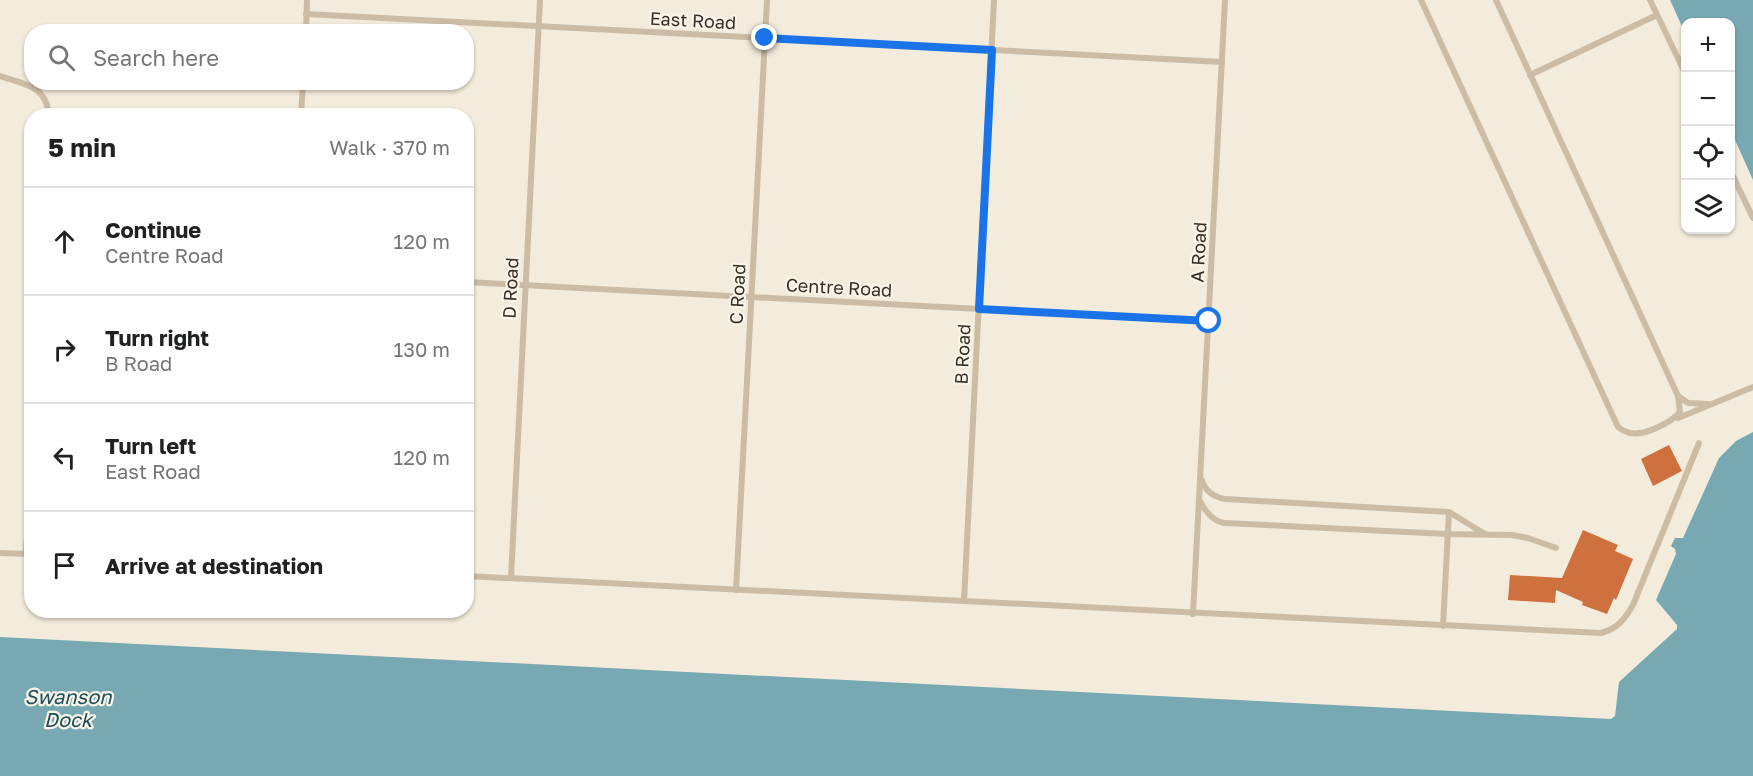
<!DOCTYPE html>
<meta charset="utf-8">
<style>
:root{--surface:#fff;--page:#f2f2f2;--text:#202124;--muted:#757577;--line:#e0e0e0}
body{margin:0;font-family:"Golos Text",sans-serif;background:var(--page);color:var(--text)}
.controls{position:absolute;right:18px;top:18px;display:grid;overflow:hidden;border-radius:12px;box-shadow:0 2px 4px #0004}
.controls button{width:54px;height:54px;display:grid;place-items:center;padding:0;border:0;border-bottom:2px solid var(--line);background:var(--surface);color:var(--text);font:30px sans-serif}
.stop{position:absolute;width:18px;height:18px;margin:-14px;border:4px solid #1a73e8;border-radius:50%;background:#fff}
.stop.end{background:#1a73e8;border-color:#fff;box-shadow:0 2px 6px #0008}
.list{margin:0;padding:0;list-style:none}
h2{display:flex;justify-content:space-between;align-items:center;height:78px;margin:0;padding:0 24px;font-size:26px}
h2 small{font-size:20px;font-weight:400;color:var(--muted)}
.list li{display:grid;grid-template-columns:39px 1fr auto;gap:18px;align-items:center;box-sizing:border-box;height:108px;padding:0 24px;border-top:2px solid var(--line)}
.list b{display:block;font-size:22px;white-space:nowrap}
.list p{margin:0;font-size:20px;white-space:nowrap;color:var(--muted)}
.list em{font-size:20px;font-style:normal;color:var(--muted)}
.icon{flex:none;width:33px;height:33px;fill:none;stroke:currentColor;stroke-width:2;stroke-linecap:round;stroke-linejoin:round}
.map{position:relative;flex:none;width:1753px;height:776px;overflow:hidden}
.search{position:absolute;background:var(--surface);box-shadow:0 2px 4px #0004;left:24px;top:24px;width:450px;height:66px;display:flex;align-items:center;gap:15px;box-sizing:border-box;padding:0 21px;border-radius:24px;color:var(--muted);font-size:22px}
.panel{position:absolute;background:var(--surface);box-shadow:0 2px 4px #0004;left:24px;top:108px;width:450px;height:510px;border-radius:24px}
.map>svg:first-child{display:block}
.water{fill:#78a9b2}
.building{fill:#ce713f}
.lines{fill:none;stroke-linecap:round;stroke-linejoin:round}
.lane{stroke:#ccbca6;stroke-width:6}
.route{stroke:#1a73e8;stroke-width:8}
.labels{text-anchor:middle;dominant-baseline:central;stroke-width:4.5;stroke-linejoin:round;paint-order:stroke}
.street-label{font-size:18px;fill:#382e27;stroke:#fbf4e8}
.water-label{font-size:20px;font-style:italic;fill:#1a505c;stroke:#fbf4e8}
</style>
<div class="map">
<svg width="1753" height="776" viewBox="0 0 1753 776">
<rect width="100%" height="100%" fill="#f3ebdb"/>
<g class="water">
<polygon points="1670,0 1753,0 1753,180 1731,131 1730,22 1686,22 1685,33"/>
<polygon points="1753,432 1753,776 0,776 0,637 1611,719 1615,716 1619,682 1677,629 1677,625 1656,600 1676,554 1675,549 1671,546 1675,538 1683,538 1719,458 1736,441"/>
</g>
<g class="building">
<polygon points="1669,445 1682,471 1653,486 1641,459"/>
<polygon points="1583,530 1618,545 1615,551 1633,559 1616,600 1614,598 1607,614 1582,605 1583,602 1556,590 1555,603 1508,600 1510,575 1562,578"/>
</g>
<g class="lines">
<g class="lane">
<path d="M1421,0L1618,427C1621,429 1623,431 1627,432C1641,438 1671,423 1680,412L1678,396L1496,0"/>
<polyline points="1650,0 1686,75"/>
<polyline points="306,14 1222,62"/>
<polyline points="306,32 307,0"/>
<polyline points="1530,75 1657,15"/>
<path d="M0,76C22,84 49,86 48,116"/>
<polyline points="301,116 303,82"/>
<polyline points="1730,170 1753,218"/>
<polyline points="466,282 1209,321"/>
<polyline points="1678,396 1688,403 1708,404"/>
<polyline points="1678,418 1753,387"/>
<path d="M1202,480C1205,491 1214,497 1225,499L1449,512L1485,534"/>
<path d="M1200,501C1205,511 1213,521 1224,523L1447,534L1512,535L1528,538L1556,548"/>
<polyline points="0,553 32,554"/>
<polyline points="26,554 32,439"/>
<path d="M466,576L1601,633C1617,629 1625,619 1633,605L1699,443"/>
<polyline points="511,578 540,0"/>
<polyline points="736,590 767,0"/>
<polyline points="964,601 994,0"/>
<polyline points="1193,614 1225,0"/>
<polyline points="1443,626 1449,512"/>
</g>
</g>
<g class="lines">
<polyline class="route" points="765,38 992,50 979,309 1209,321"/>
</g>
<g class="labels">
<g class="street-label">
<text transform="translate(693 20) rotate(3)">East Road</text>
<text transform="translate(1198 252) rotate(-87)">A Road</text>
<text transform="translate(839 287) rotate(3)">Centre Road</text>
<text transform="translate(510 288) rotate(-87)">D Road</text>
<text transform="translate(737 294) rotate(-87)">C Road</text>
<text transform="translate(962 354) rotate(-87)">B Road</text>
</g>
<g class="water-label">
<text x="68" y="696">Swanson<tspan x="68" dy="23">Dock</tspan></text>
</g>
</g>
</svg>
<div class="controls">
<button>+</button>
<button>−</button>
<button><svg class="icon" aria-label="locate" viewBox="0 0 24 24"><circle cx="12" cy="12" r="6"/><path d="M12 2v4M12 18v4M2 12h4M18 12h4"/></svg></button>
<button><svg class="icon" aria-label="layers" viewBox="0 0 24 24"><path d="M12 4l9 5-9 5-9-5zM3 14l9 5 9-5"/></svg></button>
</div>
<div class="stop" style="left:1209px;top:321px"></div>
<div class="stop end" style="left:765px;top:38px"></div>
<div class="search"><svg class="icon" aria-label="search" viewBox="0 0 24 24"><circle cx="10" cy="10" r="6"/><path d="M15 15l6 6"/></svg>Search here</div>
<section class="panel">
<h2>5 min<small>Walk · 370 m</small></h2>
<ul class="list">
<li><svg class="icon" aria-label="ahead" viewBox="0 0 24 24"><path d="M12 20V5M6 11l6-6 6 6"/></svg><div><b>Continue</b><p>Centre Road</p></div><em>120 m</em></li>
<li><svg class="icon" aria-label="right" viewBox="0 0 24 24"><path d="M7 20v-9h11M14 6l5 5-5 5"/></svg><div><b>Turn right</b><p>B Road</p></div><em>130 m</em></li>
<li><svg class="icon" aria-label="left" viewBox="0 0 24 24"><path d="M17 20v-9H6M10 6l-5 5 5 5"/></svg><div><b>Turn left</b><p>East Road</p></div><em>120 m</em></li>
<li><svg class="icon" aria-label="arrive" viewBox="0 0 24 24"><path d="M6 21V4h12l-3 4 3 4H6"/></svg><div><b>Arrive at destination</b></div></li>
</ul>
</section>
</div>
